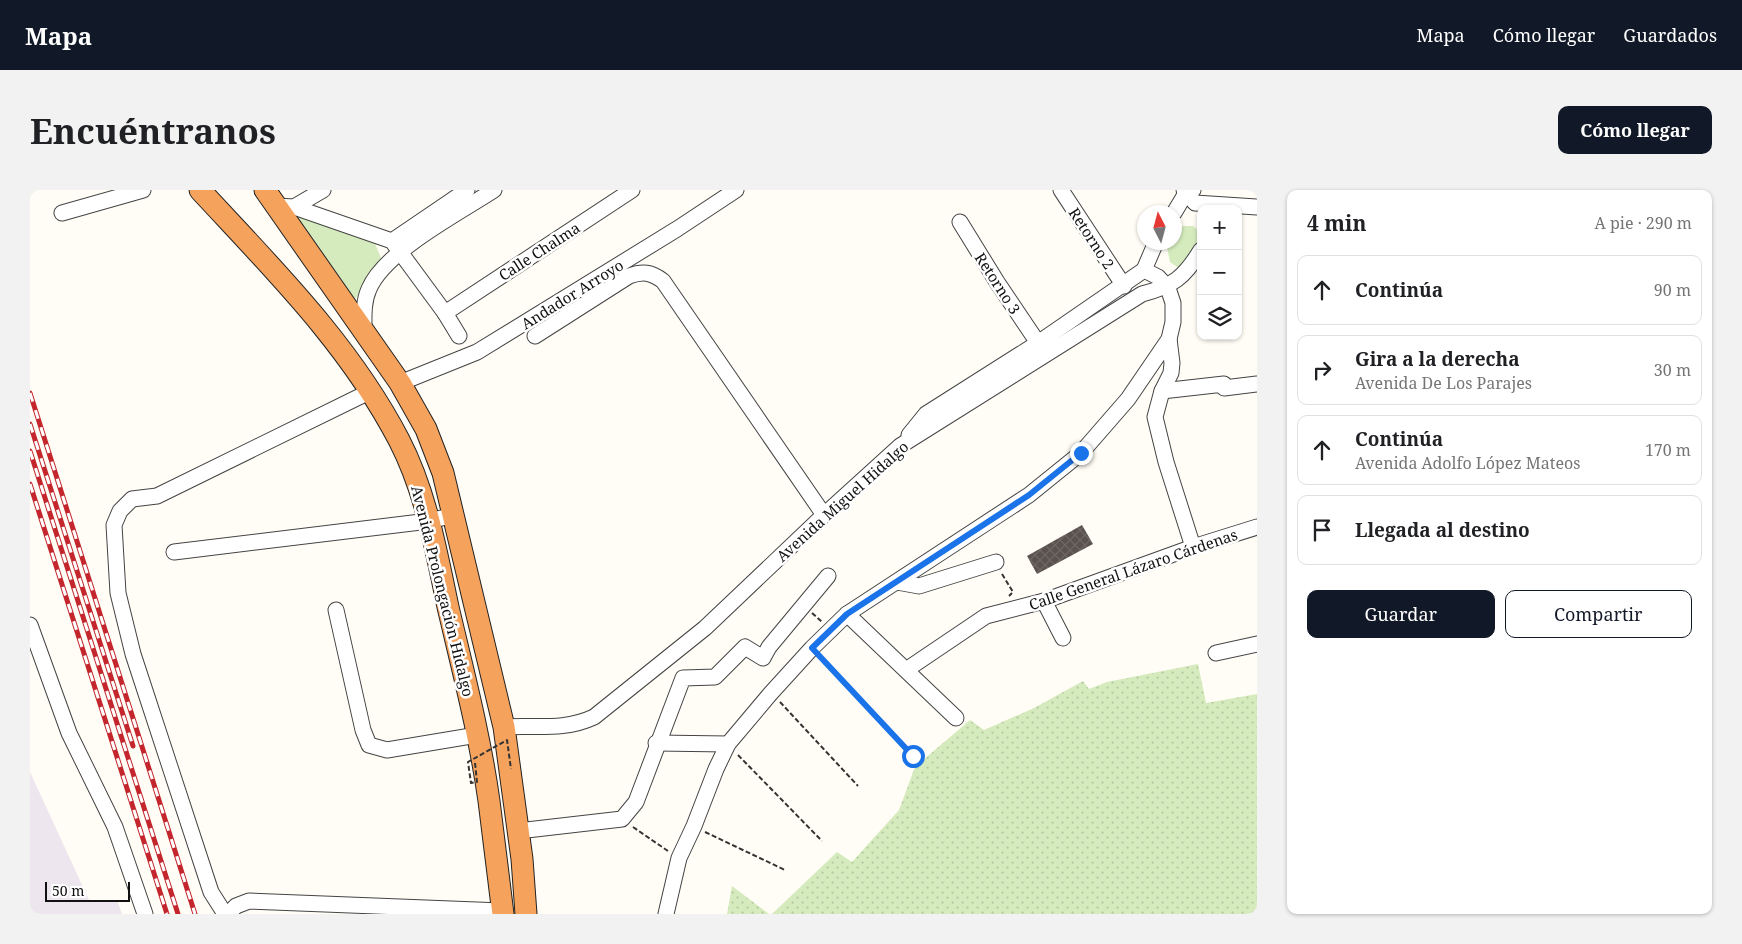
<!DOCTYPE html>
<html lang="es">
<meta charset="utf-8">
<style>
:root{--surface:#fff;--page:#f2f2f2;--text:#202124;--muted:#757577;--line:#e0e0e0;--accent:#111827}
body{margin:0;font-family:"Noto Serif",serif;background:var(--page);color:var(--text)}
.controls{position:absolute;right:15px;top:15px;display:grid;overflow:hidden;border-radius:10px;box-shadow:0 1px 4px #0004}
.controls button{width:45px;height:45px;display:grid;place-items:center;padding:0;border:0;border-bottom:1px solid var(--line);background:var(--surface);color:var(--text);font:25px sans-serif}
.compass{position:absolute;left:1107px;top:15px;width:45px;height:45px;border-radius:50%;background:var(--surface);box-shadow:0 1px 4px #0004;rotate:354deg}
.scale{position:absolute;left:15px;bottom:12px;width:85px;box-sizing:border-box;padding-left:5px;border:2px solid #111;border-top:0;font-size:14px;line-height:18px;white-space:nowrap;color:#111;-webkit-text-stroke:4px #fff;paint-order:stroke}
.stop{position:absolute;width:15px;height:15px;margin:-11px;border:4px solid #1a73e8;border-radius:50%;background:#fff}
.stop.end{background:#1a73e8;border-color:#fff;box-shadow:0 1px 5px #0008}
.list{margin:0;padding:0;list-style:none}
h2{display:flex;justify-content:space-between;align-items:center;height:65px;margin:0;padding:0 20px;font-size:21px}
h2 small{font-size:16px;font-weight:400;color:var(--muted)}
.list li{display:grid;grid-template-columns:32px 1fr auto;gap:15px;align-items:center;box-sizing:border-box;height:70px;margin:0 10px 10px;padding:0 10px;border:1px solid var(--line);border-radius:10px}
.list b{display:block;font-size:19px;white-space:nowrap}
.list p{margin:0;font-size:16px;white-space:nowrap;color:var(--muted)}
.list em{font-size:16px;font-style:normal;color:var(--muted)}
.actions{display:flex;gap:10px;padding:15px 20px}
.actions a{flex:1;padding:11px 0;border:1px solid var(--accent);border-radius:10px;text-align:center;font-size:18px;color:var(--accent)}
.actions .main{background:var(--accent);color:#fff}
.icon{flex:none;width:28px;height:28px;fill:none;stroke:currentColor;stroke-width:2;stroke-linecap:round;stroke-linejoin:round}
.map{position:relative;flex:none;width:1227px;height:724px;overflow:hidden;border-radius:10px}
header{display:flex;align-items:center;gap:30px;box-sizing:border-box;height:70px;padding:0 25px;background:var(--accent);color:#fff}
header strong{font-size:24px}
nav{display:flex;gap:28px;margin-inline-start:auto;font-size:18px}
.intro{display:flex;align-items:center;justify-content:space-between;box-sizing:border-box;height:120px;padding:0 30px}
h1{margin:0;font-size:35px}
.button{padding:12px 22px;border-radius:10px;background:var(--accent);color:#fff;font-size:18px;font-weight:700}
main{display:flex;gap:30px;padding:0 30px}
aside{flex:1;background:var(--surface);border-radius:10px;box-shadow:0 1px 4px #0004}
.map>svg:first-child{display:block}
.industrial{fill:#eee6ef}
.grass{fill:url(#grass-dots)}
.park{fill:#d5ebbd}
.building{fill:url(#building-cross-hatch)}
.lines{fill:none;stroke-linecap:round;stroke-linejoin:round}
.minor-casing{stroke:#444;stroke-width:17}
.highway-casing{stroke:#222;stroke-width:23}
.path{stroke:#333;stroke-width:2;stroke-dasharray:5 2.5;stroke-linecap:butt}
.minor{stroke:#fff;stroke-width:15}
.highway{stroke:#f5a25d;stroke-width:21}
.rail-casing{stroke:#c4262e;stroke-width:5}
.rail{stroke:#fff;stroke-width:3;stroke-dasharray:9;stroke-linecap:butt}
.path-bridge{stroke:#333;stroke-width:2;stroke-dasharray:5 2.5;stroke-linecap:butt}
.route{stroke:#1a73e8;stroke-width:6}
.labels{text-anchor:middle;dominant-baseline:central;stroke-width:5;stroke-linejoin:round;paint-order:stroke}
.street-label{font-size:15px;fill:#111;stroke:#fff}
</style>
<header>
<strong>Mapa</strong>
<nav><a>Mapa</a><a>Cómo llegar</a><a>Guardados</a></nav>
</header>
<div class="intro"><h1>Encuéntranos</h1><a class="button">Cómo llegar</a></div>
<main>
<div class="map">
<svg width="1227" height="724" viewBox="0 0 1227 724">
<defs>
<pattern id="grass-dots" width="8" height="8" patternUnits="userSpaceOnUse" patternTransform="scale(1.25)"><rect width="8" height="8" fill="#d5ebbd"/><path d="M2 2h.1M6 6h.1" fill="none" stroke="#b6c8a1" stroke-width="1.8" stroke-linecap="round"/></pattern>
<pattern id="building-cross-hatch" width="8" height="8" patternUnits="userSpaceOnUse" patternTransform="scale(1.25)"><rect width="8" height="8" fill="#5a524d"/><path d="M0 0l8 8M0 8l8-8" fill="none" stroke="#6d6662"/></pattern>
</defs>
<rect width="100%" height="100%" fill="#fffdf5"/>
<polygon class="industrial" points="0,582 59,710 87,710 92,724 0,724"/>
<g class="grass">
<polygon points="1168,474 1176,513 1227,504 1227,724 742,724 807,662 822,672 869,620 885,577 940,530 954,540 1004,518 1053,491 1059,499 1077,492"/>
<polygon points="702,696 739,724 697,724"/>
</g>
<g class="park">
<polygon points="262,21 344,51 351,68 324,111"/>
<path d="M1153,36H1163L1169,41C1169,58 1163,69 1150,79L1140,72L1136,53L1144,52L1145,39Z"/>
</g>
<polygon class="building" points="1052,335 1063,354 1007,384 997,366"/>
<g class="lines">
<defs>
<g id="minor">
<polyline points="1031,0 1094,96"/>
<polyline points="1154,0 1165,13 1227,17"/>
<polyline points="246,16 264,17 362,51 415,123 429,146"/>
<polyline points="264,17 293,0"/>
<polyline points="32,23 113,0"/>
<polyline points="1144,23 1156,3 1163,0"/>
<polyline points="930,32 967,92 1008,153"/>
<polyline points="362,51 437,0"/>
<polyline points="415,123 602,0"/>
<path d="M334,141C334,127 333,112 339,99C355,61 429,23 464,0"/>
<path d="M505,146L599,86C613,81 621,82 633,91L794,325"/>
<polyline points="1139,149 1142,173 1141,183 1132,201 1125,227 1136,272 1163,357"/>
<polyline points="370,193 447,162 647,39 706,0"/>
<polyline points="1132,201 1194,194 1194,198 1227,194"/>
<polyline points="879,245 896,224 1008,153 1114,80 1126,52"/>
<polyline points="144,362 399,331 424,325"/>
<polyline points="867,392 889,396 966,372"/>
<polyline points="1014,411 1033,448"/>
<polyline points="306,420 333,540 339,555 357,560 447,545"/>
<polyline points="817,424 926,528"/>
<polyline points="0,435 39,543 85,637 115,724"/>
<polyline points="1186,463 1227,454"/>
<polyline points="876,480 956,426 1014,411 1163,357 1227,337"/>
<path d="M474,537C506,535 534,541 564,527L675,438L794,325L870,256L1112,104C1143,96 1154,88 1171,60"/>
<polyline points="626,553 698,554"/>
<polyline points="488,641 592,629 606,612 653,488 685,487 715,457 733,468 739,457 798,386"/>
<polyline points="195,724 181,702 103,464 88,403 84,335 90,321 102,309 127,306 341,201"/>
<polyline points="198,724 206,716 219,711 472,721"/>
<polyline points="636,724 649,668 664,636 686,579 698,554 741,503 782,458 817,424 999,305 1051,263 1098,209 1139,149 1143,132 1143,113 1138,98 1128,87 1114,80"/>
</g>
<g id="highway">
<path d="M170,0C243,79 319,154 369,250C396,302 406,360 418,417C433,481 450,546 459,611C464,649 468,686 473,724"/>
<polyline points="235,0 370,193 396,239 413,283 474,537 492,669 496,724"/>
</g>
</defs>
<use href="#minor" class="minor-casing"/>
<use href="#highway" class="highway-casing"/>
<g class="path">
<polyline points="972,384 983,402 979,406"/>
<polyline points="782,423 792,432"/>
<polyline points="790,467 883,566"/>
<polyline points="750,512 828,596"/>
<polyline points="708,565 792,651"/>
<polyline points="603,637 638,661"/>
<polyline points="675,642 755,680"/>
</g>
<use href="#minor" class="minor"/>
<use href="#highway" class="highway"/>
<defs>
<g id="rail">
<polyline points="0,203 165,724"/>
<polyline points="0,234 103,556"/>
<polyline points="0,261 148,724"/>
<polyline points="0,294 137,724"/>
</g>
</defs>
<use href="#rail" class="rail-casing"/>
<use href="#rail" class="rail"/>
<polyline class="path-bridge" points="445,573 447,592 441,593 438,572 477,550 481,579"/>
</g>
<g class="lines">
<polyline class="route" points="883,566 782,458 817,424 999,305 1051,263"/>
</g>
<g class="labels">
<g class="street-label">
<text transform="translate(1062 48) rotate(57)">Retorno 2</text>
<text transform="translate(509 61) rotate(-33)">Calle Chalma</text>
<text transform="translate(968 93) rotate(57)">Retorno 3</text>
<text transform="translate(542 104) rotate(-32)">Andador Arroyo</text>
<text transform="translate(812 311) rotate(-42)">Avenida Miguel Hidalgo</text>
<text transform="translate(1103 379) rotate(-19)">Calle General Lázaro Cárdenas</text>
<text transform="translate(413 401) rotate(76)">Avenida Prolongación Hidalgo</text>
</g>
</g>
</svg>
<div class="controls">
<button>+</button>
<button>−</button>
<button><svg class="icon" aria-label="layers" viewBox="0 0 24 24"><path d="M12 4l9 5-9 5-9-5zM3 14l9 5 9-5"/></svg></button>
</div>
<svg class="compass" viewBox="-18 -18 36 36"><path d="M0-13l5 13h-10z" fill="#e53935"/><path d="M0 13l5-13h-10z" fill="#757577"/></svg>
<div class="scale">50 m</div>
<div class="stop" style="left:883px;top:566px"></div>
<div class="stop end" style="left:1051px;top:263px"></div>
</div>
<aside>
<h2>4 min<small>A pie · 290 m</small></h2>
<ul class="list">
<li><svg class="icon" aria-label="ahead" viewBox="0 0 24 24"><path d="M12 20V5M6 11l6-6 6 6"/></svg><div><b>Continúa</b></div><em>90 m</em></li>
<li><svg class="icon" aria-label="right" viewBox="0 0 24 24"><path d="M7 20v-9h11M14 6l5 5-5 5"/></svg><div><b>Gira a la derecha</b><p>Avenida De Los Parajes</p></div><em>30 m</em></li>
<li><svg class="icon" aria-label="ahead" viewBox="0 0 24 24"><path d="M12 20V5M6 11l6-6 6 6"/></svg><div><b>Continúa</b><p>Avenida Adolfo López Mateos</p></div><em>170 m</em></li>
<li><svg class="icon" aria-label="arrive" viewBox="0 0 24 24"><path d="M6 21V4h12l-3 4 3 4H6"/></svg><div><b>Llegada al destino</b></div></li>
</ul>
<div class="actions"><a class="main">Guardar</a><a>Compartir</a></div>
</aside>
</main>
